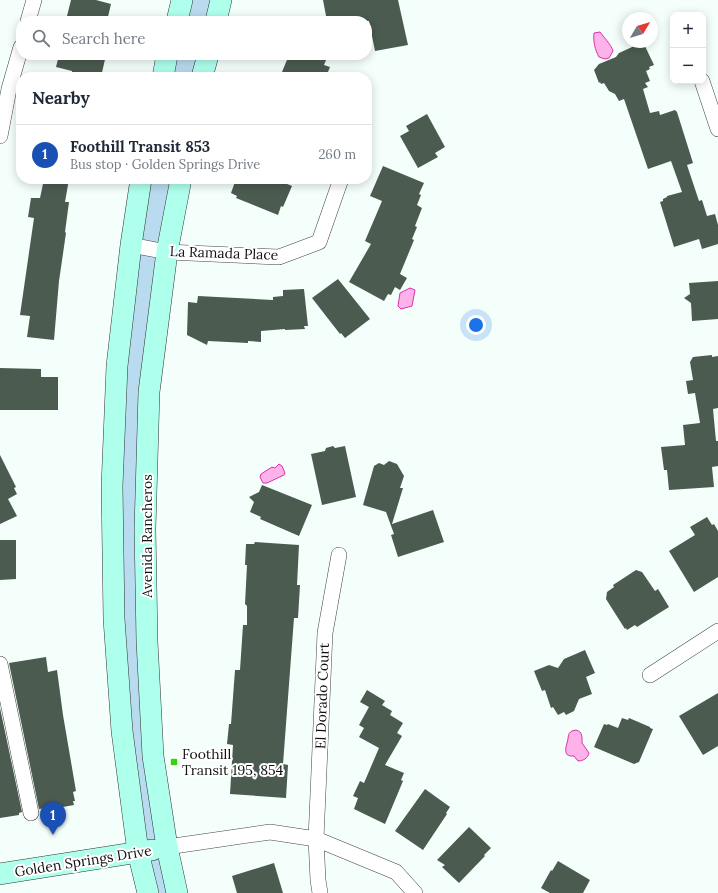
<!DOCTYPE html>
<meta charset="utf-8">
<style>
:root{--surface:#fff;--page:#f6f6f7;--text:#1f2937;--muted:#747a83;--line:#e0e1e3;--accent:#297529}
body{margin:0;font-family:Lora,serif;background:var(--page);color:var(--text)}
.controls{position:absolute;right:12px;top:12px;display:grid;overflow:hidden;border-radius:8px;box-shadow:0 2px 10px #0003}
.controls button{width:36px;height:36px;display:grid;place-items:center;padding:0;border:0;border-bottom:1px solid var(--line);background:var(--surface);color:var(--text);font:20px sans-serif}
.compass{position:absolute;left:622px;top:12px;width:36px;height:36px;border-radius:50%;background:var(--surface);box-shadow:0 2px 10px #0003;rotate:52deg}
.you{position:absolute;left:476px;top:325px;width:14px;height:14px;margin:-10px;border:3px solid #fff;border-radius:50%;background:#1a73e8;box-shadow:0 0 0 6px #1a73e833}
.badge{display:grid;place-items:center;width:26px;height:26px;border-radius:50%;background:var(--accent);color:#fff;font-size:13px;font-weight:700}
.pin{position:absolute;translate:-50% -33px;filter:drop-shadow(0 1px 2px #0008)}
.pin::after{content:'';position:absolute;top:21px;width:14px;height:12px;background:inherit;clip-path:polygon(0 0,100% 0,50% 100%)}
.list{margin:0;padding:0;list-style:none}
h2{display:flex;justify-content:space-between;align-items:center;height:52px;margin:0;padding:0 16px;font-size:17px}
h2 small{font-size:13px;font-weight:400;color:var(--muted)}
.list li{display:grid;grid-template-columns:26px 1fr auto;gap:12px;align-items:center;box-sizing:border-box;height:60px;padding:0 16px;border-top:1px solid var(--line)}
.list b{display:block;font-size:15px;white-space:nowrap}
.list p{margin:0;font-size:13px;white-space:nowrap;color:var(--muted)}
.list em{font-size:13px;font-style:normal;color:var(--muted)}
.icon{flex:none;width:22px;height:22px;fill:none;stroke:currentColor;stroke-width:2;stroke-linecap:round;stroke-linejoin:round}
.map{position:relative;flex:none;width:718px;height:893px;overflow:hidden}
.search{position:absolute;background:var(--surface);box-shadow:0 2px 10px #0003;left:16px;top:16px;width:356px;height:44px;display:flex;align-items:center;gap:10px;box-sizing:border-box;padding:0 14px;border-radius:16px;color:var(--muted);font-size:15px}
.panel{position:absolute;background:var(--surface);box-shadow:0 2px 10px #0003;left:16px;top:72px;width:356px;height:112px;border-radius:16px}
.map>svg:first-child{display:block}
.green{fill:#b8dbef}
.water{fill:#fdb2ea;stroke:#dc31ac}
.building{fill:#4b5b4f}
.lines{fill:none;stroke-linecap:round;stroke-linejoin:round}
.street-casing{stroke:#444;stroke-width:16}
.secondary-casing{stroke:#333;stroke-width:22}
.street{stroke:#fff;stroke-width:15}
.secondary{stroke:#afffed;stroke-width:21}
.poi-dot{fill:#36d217;stroke:#fff;stroke-width:1.5}
.labels{text-anchor:middle;dominant-baseline:central;stroke-width:4;stroke-linejoin:round;paint-order:stroke}
.street-label{font-size:14px;fill:#111;stroke:#fff}
.poi-label{font-size:14px;fill:#111;stroke:#fff;text-anchor:start}
</style>
<div class="map">
<svg width="718" height="893" viewBox="0 0 718 893">
<rect width="100%" height="100%" fill="#f4fffc"/>
<g class="green">
<polygon points="186,0 216,0 211,21 181,21"/>
<polygon points="172,55 202,55 197,77 167,77"/>
<polygon points="148,179 177,179 164,247 136,239"/>
<polygon points="134,251 164,256 143,479 161,845 143,846 126,723 114,486"/>
<polygon points="164,852 173,893 152,893 142,854"/>
</g>
<g class="water">
<path d="M600,32C603,36 612,46 613,51L609,58L605,59L599,57C595,50 593,41 594,33Z"/>
<polygon points="410,288 415,290 412,306 401,309 398,306 400,293"/>
<polygon points="279,464 282,466 285,473 284,475 267,483 263,483 260,477 261,474 272,467 275,468"/>
<path d="M576,730C583,732 582,737 582,743L589,753C588,758 583,761 578,761L574,756C564,757 565,750 567,743C569,737 567,734 572,731Z"/>
</g>
<g class="building">
<polygon points="71,0 96,0 111,4 107,21 75,21 75,19 67,16"/>
<polygon points="323,0 398,0 408,45 375,51 369,21 327,21"/>
<polygon points="643,42 654,65 649,67 650,69 646,71 650,81 645,83 648,87 643,89 650,113 659,111 660,115 675,110 677,112 693,163 687,165 699,201 702,200 707,216 715,214 718,225 718,244 702,249 699,239 674,247 660,202 663,201 663,199 667,197 667,196 682,192 671,161 648,169 624,99 619,101 615,94 609,91 604,83 601,84 600,82 599,83 594,70 599,64 616,57 619,53"/>
<polygon points="59,55 106,55 101,77 73,77 74,74 72,73 72,71 56,67"/>
<polygon points="289,55 328,55 324,65 330,67 326,77 286,77 287,74 282,72"/>
<polygon points="427,114 445,147 435,153 438,157 418,168 400,136 409,131 406,126"/>
<polygon points="383,166 424,183 419,194 421,195 417,205 422,208 415,226 417,227 412,239 414,240 400,274 407,278 400,290 395,287 391,295 388,294 384,301 349,282 371,244 365,241 382,201 370,196"/>
<polygon points="44,179 69,179 65,202 69,202 65,232 66,233 59,281 54,340 27,337 30,316 20,315 34,218 28,217 31,198 40,198"/>
<polygon points="236,179 275,179 292,186 283,207 281,206 278,215 236,198 237,196 231,193"/>
<polygon points="338,279 370,319 345,338 341,333 340,334 312,298"/>
<polygon points="718,281 718,319 692,321 691,303 684,298 690,294 689,283"/>
<polygon points="304,289 308,326 304,326 305,329 285,330 285,329 261,331 261,342 248,341 248,343 208,341 207,345 187,335 188,302 197,303 198,296 273,300 273,297 283,296 283,290"/>
<polygon points="712,355 712,357 718,356 718,408 713,409 716,441 718,441 718,466 712,467 714,487 669,490 667,470 664,470 661,447 685,445 683,425 700,423 695,393 688,394 686,381 693,380 690,362 693,357"/>
<polygon points="0,368 41,369 41,377 58,377 58,410 0,410"/>
<polygon points="333,446 335,448 345,446 356,497 322,505 311,454 325,451 326,448"/>
<polygon points="0,455 16,487 14,488 17,494 8,499 17,516 0,524"/>
<polygon points="389,461 397,464 404,476 400,488 403,488 392,524 433,510 444,542 398,557 391,535 394,534 386,512 363,505 374,466 379,463 384,465"/>
<polygon points="262,485 312,505 299,536 260,519 261,517 250,512 254,502 249,497 259,492"/>
<polygon points="707,517 712,525 714,524 718,531 718,577 694,592 669,551 695,535 690,527"/>
<polygon points="0,540 16,540 16,579 0,580"/>
<polygon points="255,542 299,545 297,585 300,585 298,618 294,618 283,764 288,765 286,798 230,794 233,745 227,744 229,724 231,724 235,670 240,670 243,625 247,625 247,606 245,604 247,565 245,565 246,544 254,544"/>
<polygon points="636,570 642,572 655,591 658,589 669,607 637,627 635,625 627,630 626,628 625,629 606,599 607,592 614,587 613,585"/>
<polygon points="585,650 595,673 586,677 592,694 579,699 574,711 566,715 564,712 558,715 553,707 551,708 545,690 542,691 534,671 549,665 558,668 564,659"/>
<polygon points="46,657 48,672 57,670 63,715 76,791 73,792 75,801 73,801 74,805 46,810 46,808 39,809 9,663"/>
<polygon points="367,690 385,701 382,705 392,711 390,715 403,723 397,733 402,736 385,765 404,773 401,780 403,781 385,824 354,809 358,798 353,796 360,781 364,783 379,748 359,737 364,728 359,725 369,707 360,702"/>
<polygon points="718,693 718,746 703,755 679,716"/>
<polygon points="0,708 22,812 19,813 19,815 0,818"/>
<polygon points="622,718 628,720 629,718 650,727 650,728 653,729 639,762 634,764 594,747 604,724 607,725 608,724 618,728"/>
<polygon points="425,789 450,807 446,813 447,814 423,850 395,831"/>
<polygon points="469,827 491,848 484,855 485,856 459,883 442,867 445,865 437,860"/>
<polygon points="558,861 590,880 583,893 550,893 541,888 551,870 552,871"/>
<polygon points="274,863 283,893 237,893 232,876"/>
</g>
<g class="lines">
<defs>
<g id="street">
<polyline points="28,21 34,0"/>
<polyline points="702,81 718,129"/>
<polyline points="0,136 9,89 21,47"/>
<polyline points="131,245 167,252 279,257 319,242 341,179"/>
<polyline points="0,664 31,813"/>
<polyline points="650,675 718,631"/>
<polyline points="167,847 270,832 316,839 396,872 415,893"/>
<polyline points="320,893 318,880 316,839 325,633 339,555"/>
</g>
<g id="secondary">
<polyline points="177,21 182,0"/>
<polyline points="216,21 221,0"/>
<polyline points="163,77 167,55"/>
<polyline points="202,77 208,55"/>
<polyline points="141,179 131,245 117,366 112,486 114,619 122,731 138,852 148,893"/>
<polyline points="0,874 152,850"/>
<polyline points="177,893 167,847 153,756 147,641 145,529 149,392 167,252 181,179"/>
</g>
</defs>
<use href="#street" class="street-casing"/>
<use href="#secondary" class="secondary-casing"/>
<use href="#street" class="street"/>
<use href="#secondary" class="secondary"/>
</g>
<rect class="poi-dot" x="170" y="758" width="8" height="8" rx="2"/>
<g class="labels">
<g class="street-label">
<text transform="translate(224 253) rotate(2)">La Ramada Place</text>
<text transform="translate(147 536) rotate(-90)">Avenida Rancheros</text>
<text transform="translate(322 696) rotate(-88)">El Dorado Court</text>
<text transform="translate(83 861) rotate(-9)">Golden Springs Drive</text>
</g>
<g class="poi-label">
<text x="182" y="754">Foothill<tspan x="182" dy="16">Transit 195, 854</tspan></text>
</g>
</g>
</svg>
<div class="controls">
<button>+</button>
<button>−</button>
</div>
<svg class="compass" viewBox="-18 -18 36 36"><path d="M0-13l5 13h-10z" fill="#e53935"/><path d="M0 13l5-13h-10z" fill="#747a83"/></svg>
<div class="you"></div>
<div class="pin badge" style="left:53px;top:835px;background:#1a4fb4">1</div>
<div class="search"><svg class="icon" aria-label="search" viewBox="0 0 24 24"><circle cx="10" cy="10" r="6"/><path d="M15 15l6 6"/></svg>Search here</div>
<section class="panel">
<h2>Nearby<small></small></h2>
<ul class="list">
<li><span class="badge" style="background:#1a4fb4">1</span><div><b>Foothill Transit 853</b><p>Bus stop · Golden Springs Drive</p></div><em>260 m</em></li>
</ul>
</section>
</div>
